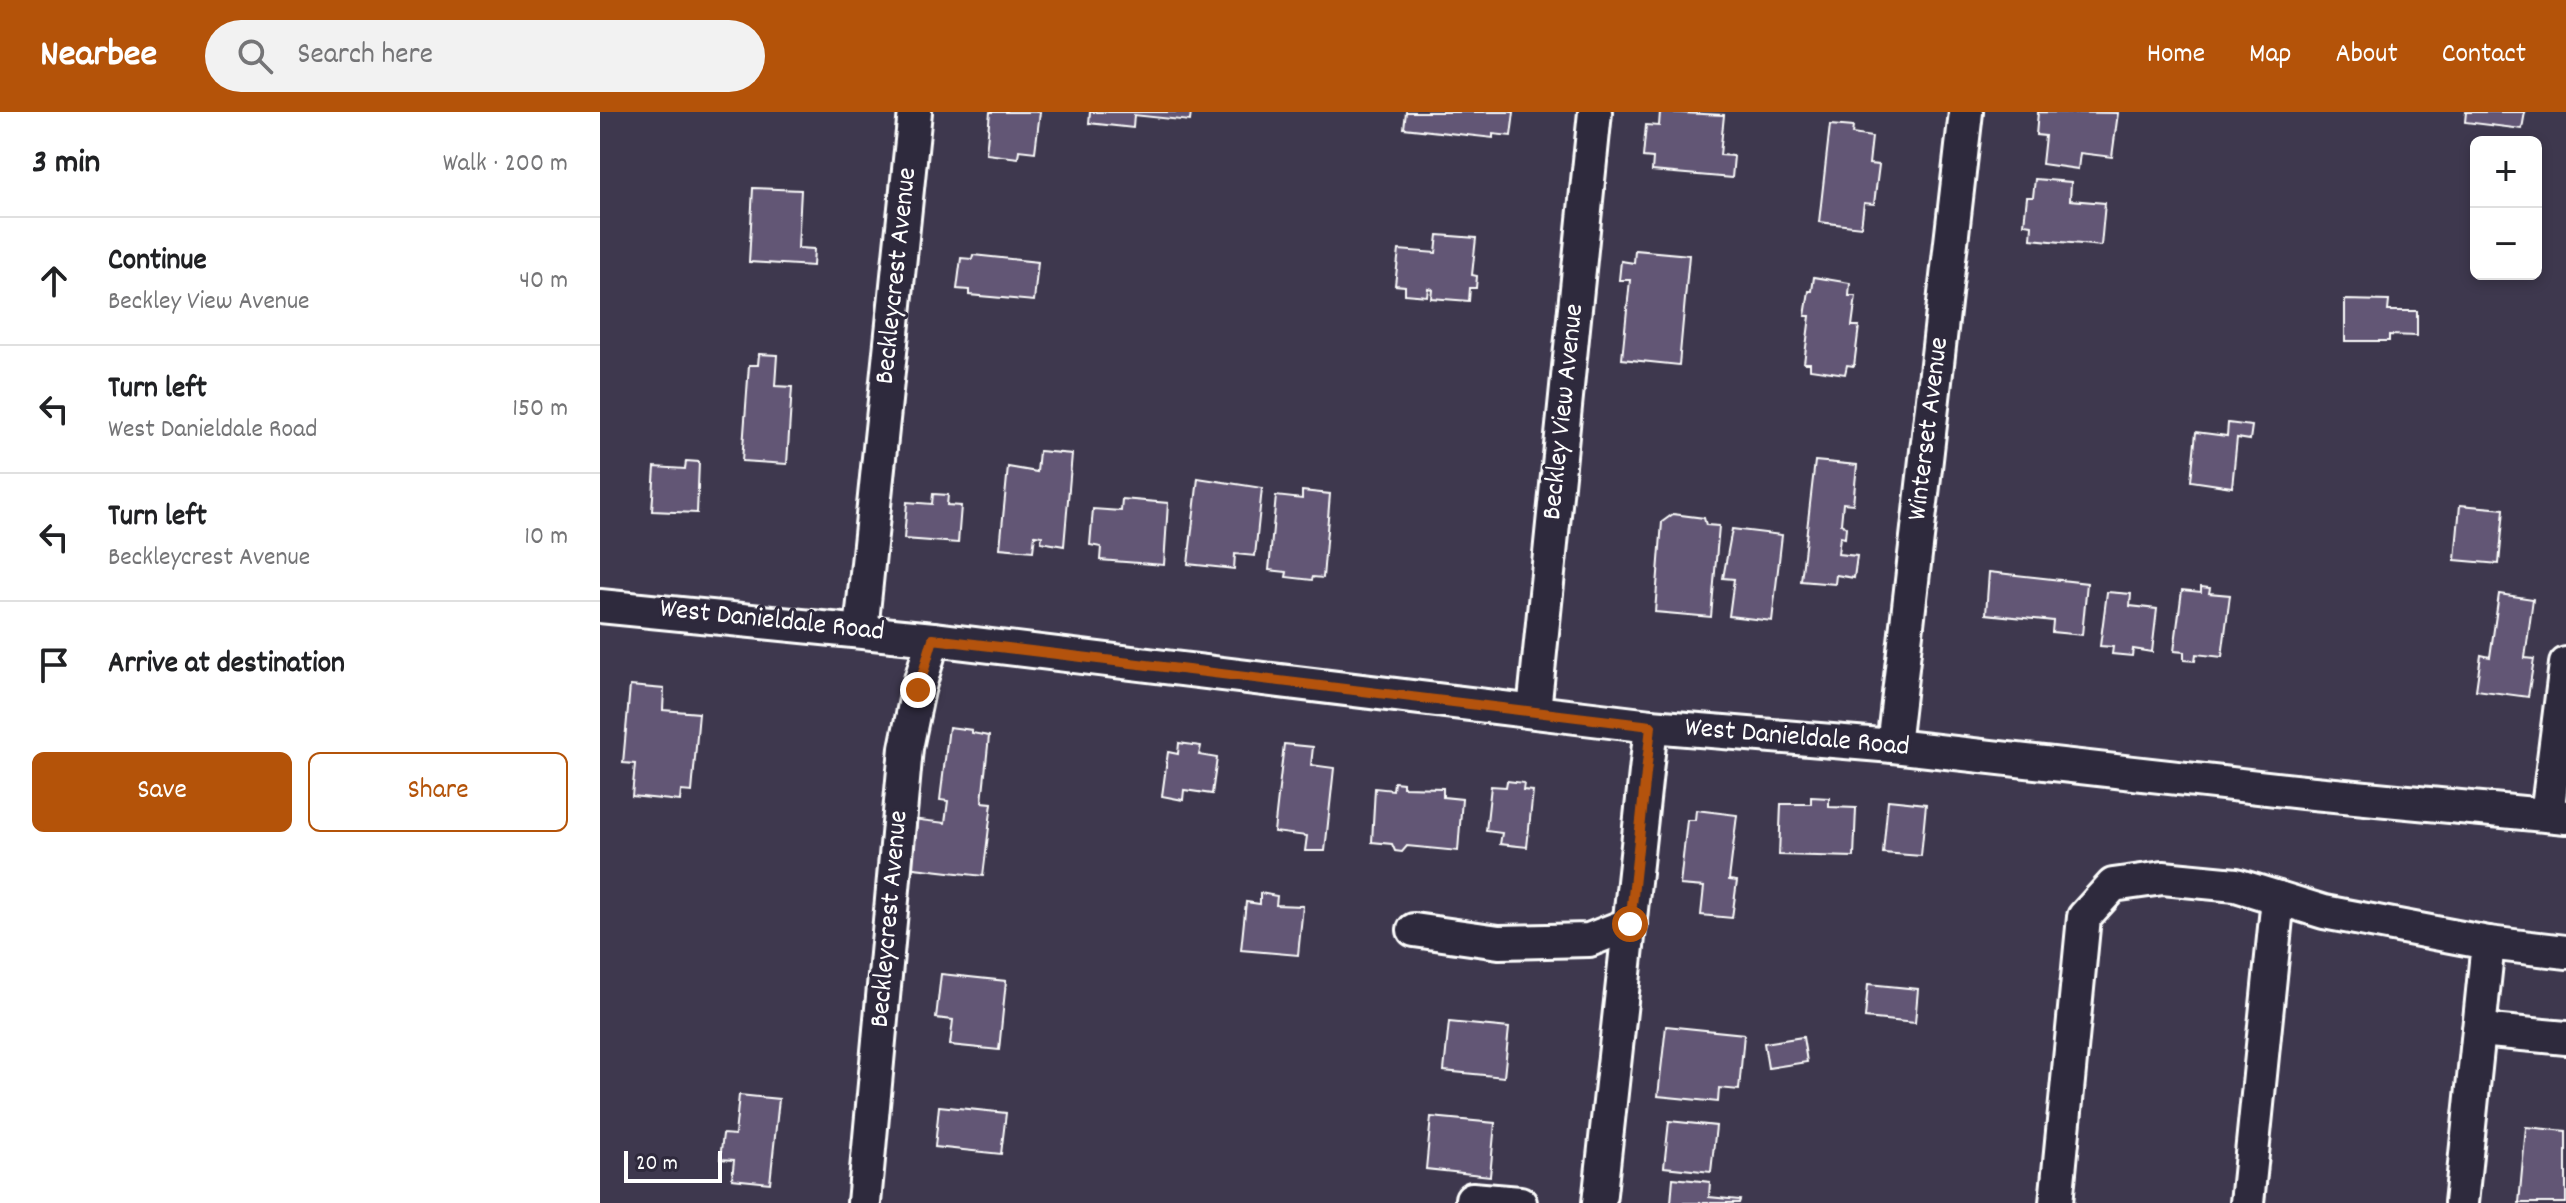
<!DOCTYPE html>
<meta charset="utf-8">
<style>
:root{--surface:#fff;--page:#f2f2f2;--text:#202124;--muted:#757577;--line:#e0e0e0;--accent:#b45309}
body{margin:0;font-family:Dekko,sans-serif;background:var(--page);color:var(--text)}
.controls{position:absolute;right:24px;top:24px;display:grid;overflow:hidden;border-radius:12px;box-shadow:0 4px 12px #0003}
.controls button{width:72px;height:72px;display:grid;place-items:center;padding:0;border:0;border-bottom:2px solid var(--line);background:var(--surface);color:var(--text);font:40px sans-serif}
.scale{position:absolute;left:24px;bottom:20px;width:98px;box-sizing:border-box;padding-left:8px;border:4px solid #fff;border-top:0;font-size:22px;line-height:28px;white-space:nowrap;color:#fff;-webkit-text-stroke:6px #2f2a3d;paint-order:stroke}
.stop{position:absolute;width:24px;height:24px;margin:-18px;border:6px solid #b45309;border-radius:50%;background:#fff}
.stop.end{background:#b45309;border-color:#fff;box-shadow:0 2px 8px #0008}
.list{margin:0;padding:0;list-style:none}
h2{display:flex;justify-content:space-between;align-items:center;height:104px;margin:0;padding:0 32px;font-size:34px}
h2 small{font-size:26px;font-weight:400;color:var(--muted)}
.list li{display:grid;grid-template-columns:52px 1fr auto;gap:24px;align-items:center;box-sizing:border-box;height:128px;padding:0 32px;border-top:2px solid var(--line)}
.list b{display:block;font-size:30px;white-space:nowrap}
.list p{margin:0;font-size:26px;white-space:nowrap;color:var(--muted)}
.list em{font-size:26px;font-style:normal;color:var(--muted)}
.actions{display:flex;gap:16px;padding:24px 32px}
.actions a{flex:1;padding:18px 0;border:2px solid var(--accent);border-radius:12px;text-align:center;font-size:28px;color:var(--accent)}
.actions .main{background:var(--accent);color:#fff}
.icon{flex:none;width:44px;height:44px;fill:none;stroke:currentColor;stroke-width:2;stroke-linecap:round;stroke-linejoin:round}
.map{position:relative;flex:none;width:1966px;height:1091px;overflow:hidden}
header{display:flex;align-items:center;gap:48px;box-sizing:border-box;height:112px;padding:0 40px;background:var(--accent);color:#fff}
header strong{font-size:38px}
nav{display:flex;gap:44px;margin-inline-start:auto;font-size:28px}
.search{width:560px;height:72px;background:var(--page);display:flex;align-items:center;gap:20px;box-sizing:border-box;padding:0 28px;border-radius:44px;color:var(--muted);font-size:30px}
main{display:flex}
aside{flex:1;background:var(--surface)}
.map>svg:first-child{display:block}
.building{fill:#625774;stroke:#fff;stroke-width:2}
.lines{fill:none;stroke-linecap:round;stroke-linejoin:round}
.minor-casing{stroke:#fff;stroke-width:38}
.minor{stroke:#2f2a3d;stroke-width:32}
.route{stroke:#b45309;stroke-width:10}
.labels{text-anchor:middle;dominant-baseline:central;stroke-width:6;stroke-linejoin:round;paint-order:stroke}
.street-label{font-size:28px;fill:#fff;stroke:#2f2a3d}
</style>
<header>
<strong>Nearbee</strong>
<div class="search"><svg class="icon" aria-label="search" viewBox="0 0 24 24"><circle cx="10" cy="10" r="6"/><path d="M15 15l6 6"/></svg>Search here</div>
<nav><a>Home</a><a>Map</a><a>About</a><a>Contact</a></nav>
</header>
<main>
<aside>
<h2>3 min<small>Walk · 200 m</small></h2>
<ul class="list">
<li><svg class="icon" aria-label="ahead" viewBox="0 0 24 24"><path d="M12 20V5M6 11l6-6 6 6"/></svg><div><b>Continue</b><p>Beckley View Avenue</p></div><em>40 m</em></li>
<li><svg class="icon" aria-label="left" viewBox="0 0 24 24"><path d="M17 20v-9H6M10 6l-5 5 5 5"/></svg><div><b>Turn left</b><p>West Danieldale Road</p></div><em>150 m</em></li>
<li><svg class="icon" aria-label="left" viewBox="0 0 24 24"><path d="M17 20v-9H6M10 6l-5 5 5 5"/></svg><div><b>Turn left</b><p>Beckleycrest Avenue</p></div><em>10 m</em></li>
<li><svg class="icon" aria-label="arrive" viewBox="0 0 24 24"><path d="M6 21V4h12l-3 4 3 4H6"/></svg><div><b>Arrive at destination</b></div></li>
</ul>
<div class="actions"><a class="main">Save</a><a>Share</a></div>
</aside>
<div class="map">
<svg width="1966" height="1091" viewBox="0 0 1966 1091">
<rect width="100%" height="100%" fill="#3e384e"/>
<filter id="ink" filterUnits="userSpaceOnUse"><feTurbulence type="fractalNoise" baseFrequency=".0125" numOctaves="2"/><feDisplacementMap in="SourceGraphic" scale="16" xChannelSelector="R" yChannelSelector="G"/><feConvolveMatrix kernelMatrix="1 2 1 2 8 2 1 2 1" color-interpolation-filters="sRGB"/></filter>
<g filter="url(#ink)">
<g class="building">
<polygon points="390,0 440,0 435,40 419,38 418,46 386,42"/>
<polygon points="490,0 591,0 590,9 534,3 533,16 489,11"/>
<polygon points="806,0 914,0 911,24 893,22 893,26 804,16"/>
<polygon points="1060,0 1124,3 1120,43 1134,44 1132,66 1052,59 1053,46 1043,45 1046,13 1059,14"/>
<polygon points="1438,0 1518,1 1512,45 1480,41 1478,57 1442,52 1445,24 1436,23"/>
<polygon points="1866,0 1925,0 1922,17 1865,10"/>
<polygon points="1230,13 1253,15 1252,22 1272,25 1269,52 1279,53 1274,92 1264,91 1261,115 1219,110"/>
<polygon points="1435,67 1471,70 1470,88 1505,91 1501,134 1431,127 1432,113 1424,112 1427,85 1433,85"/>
<polygon points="153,76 201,78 198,136 214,137 213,154 149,150"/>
<polygon points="838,123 876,126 872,163 877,164 876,176 870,176 869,189 831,186 832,177 828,176 827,184 805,182 805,174 795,173 799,138 836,141"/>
<polygon points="1035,138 1089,143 1079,253 1022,247 1030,168 1019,168 1021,149 1034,151"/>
<polygon points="373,143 438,150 434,189 369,183 369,178 357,177 361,146 372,147"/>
<polygon points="1214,165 1250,171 1249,184 1256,184 1252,214 1259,214 1254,254 1247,253 1245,262 1210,257 1210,251 1204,251 1210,204 1205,204 1209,179 1212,179"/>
<polygon points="1745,188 1789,189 1788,199 1817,199 1817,224 1789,223 1789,229 1745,229"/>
<polygon points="159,242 177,243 175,274 192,275 187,352 142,349 149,253 158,253"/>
<polygon points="1628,311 1652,314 1650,328 1637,326 1632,375 1591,369 1596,320 1627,324"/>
<polygon points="439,339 472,342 464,434 441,430 442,424 435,423 433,439 400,436 408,355 437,360"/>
<polygon points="86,349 99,350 97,401 52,399 55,355 85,357"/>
<polygon points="1215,349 1257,353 1253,392 1243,391 1241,412 1246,415 1245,426 1240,425 1238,442 1257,444 1254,466 1236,463 1235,472 1201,469"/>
<polygon points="598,366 662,376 655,444 635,442 634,457 588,452"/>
<polygon points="702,379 730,382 723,466 713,465 712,468 686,465 687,460 669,458 676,384 702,387"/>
<polygon points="333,382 348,383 347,393 361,394 358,431 304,427 307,390 332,392"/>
<polygon points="522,387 568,391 564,453 500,448 501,435 490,433 493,397 521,399"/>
<polygon points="1860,393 1904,397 1899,452 1855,448"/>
<polygon points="1073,402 1104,406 1106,413 1119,414 1111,505 1055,500 1062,410"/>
<polygon points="1132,417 1182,423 1172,509 1129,504 1134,467 1123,466"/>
<polygon points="1389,460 1487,471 1482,523 1452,520 1453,509 1386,502"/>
<polygon points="1601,475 1610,476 1609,481 1630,483 1622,545 1596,542 1595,549 1584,548 1584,540 1574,539 1582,478 1601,480"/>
<polygon points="1507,480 1531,482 1530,494 1557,497 1552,540 1533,537 1532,544 1512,542 1513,535 1500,534"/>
<polygon points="1899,482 1933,487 1925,546 1934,547 1928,585 1876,578 1881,543 1890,545"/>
<polygon points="30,574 64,577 63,598 99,601 92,680 81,679 80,689 32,684 35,652 23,651"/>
<polygon points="349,615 372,618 372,621 389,624 382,690 392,691 383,764 306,755 312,707 345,711 348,689 340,688"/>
<polygon points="579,631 601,634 599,643 617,646 612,682 584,678 583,688 562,684 568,640 578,642"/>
<polygon points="684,632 713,635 711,653 734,656 725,739 705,739 707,724 674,720"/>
<polygon points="907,669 924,671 923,678 933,679 927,735 900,732 902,721 886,719 891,674 906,675"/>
<polygon points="794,670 803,671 803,675 843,676 843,685 862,687 858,739 807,734 802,740 795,739 792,732 772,730 775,676 793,678"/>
<polygon points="1211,685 1229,686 1229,695 1256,696 1254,745 1179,743 1181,692 1211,692"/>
<polygon points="1288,688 1326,692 1321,744 1283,741"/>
<polygon points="1096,698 1137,703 1129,768 1137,769 1132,806 1101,803 1104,775 1080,773 1087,708 1095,708"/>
<polygon points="660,781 677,784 676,793 703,794 698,843 641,838 646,790 660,792"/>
<polygon points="341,862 406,869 399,938 350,933 353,908 336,906"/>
<polygon points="1268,872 1318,877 1315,911 1265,906"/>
<polygon points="849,910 909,916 904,965 844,959"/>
<polygon points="1066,914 1144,922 1139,978 1119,976 1118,990 1058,984"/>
<polygon points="1203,925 1207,950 1168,956 1164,931"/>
<polygon points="139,983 179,987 170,1071 132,1067 134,1048 120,1047 123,1022 135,1023"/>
<polygon points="339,994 406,1001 401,1042 335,1035"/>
<polygon points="831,1005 895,1011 890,1064 826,1057"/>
<polygon points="1069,1009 1116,1014 1111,1060 1064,1055"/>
<polygon points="1926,1015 1966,1019 1966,1091 1919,1091"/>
<polygon points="1073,1066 1110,1070 1109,1085 1140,1088 1139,1091 1071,1091"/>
</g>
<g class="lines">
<defs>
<g id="minor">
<polyline points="0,494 333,527 1051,614 1293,634 1703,680 1966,705"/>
<polyline points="261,519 315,0"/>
<polyline points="934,599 995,0"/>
<polyline points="1293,634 1366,0"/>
<polyline points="1947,703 1966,552"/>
<polyline points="814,818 899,830 989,828 1030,812"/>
<polyline points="1888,831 1966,840"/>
<polyline points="1879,918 1966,926"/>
<polyline points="872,1087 920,1091"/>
<polyline points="264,1091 306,636 318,578 333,527"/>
<polyline points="999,1091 1051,614"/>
<polyline points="1456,1091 1484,805 1513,773 1563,766 1636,773 1724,800 1888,831 1861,1091"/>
<polyline points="1647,1091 1678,786"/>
</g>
</defs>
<use href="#minor" class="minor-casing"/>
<use href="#minor" class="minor"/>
</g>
</g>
<g class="lines" filter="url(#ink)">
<polyline class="route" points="318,578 333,527 1051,614 1030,812"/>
</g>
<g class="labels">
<g class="street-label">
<text transform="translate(298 164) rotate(-84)">Beckleycrest Avenue</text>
<text transform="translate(965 300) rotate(-84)">Beckley View Avenue</text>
<text transform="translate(1330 317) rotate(-83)">Winterset Avenue</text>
<text transform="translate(172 510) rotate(6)">West Danieldale Road</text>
<text transform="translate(1197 627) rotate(5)">West Danieldale Road</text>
<text transform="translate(291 807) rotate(-85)">Beckleycrest Avenue</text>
</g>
</g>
</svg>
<div class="controls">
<button>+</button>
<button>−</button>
</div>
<div class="scale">20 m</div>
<div class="stop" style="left:1030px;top:812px"></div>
<div class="stop end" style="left:318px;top:578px"></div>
</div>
</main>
